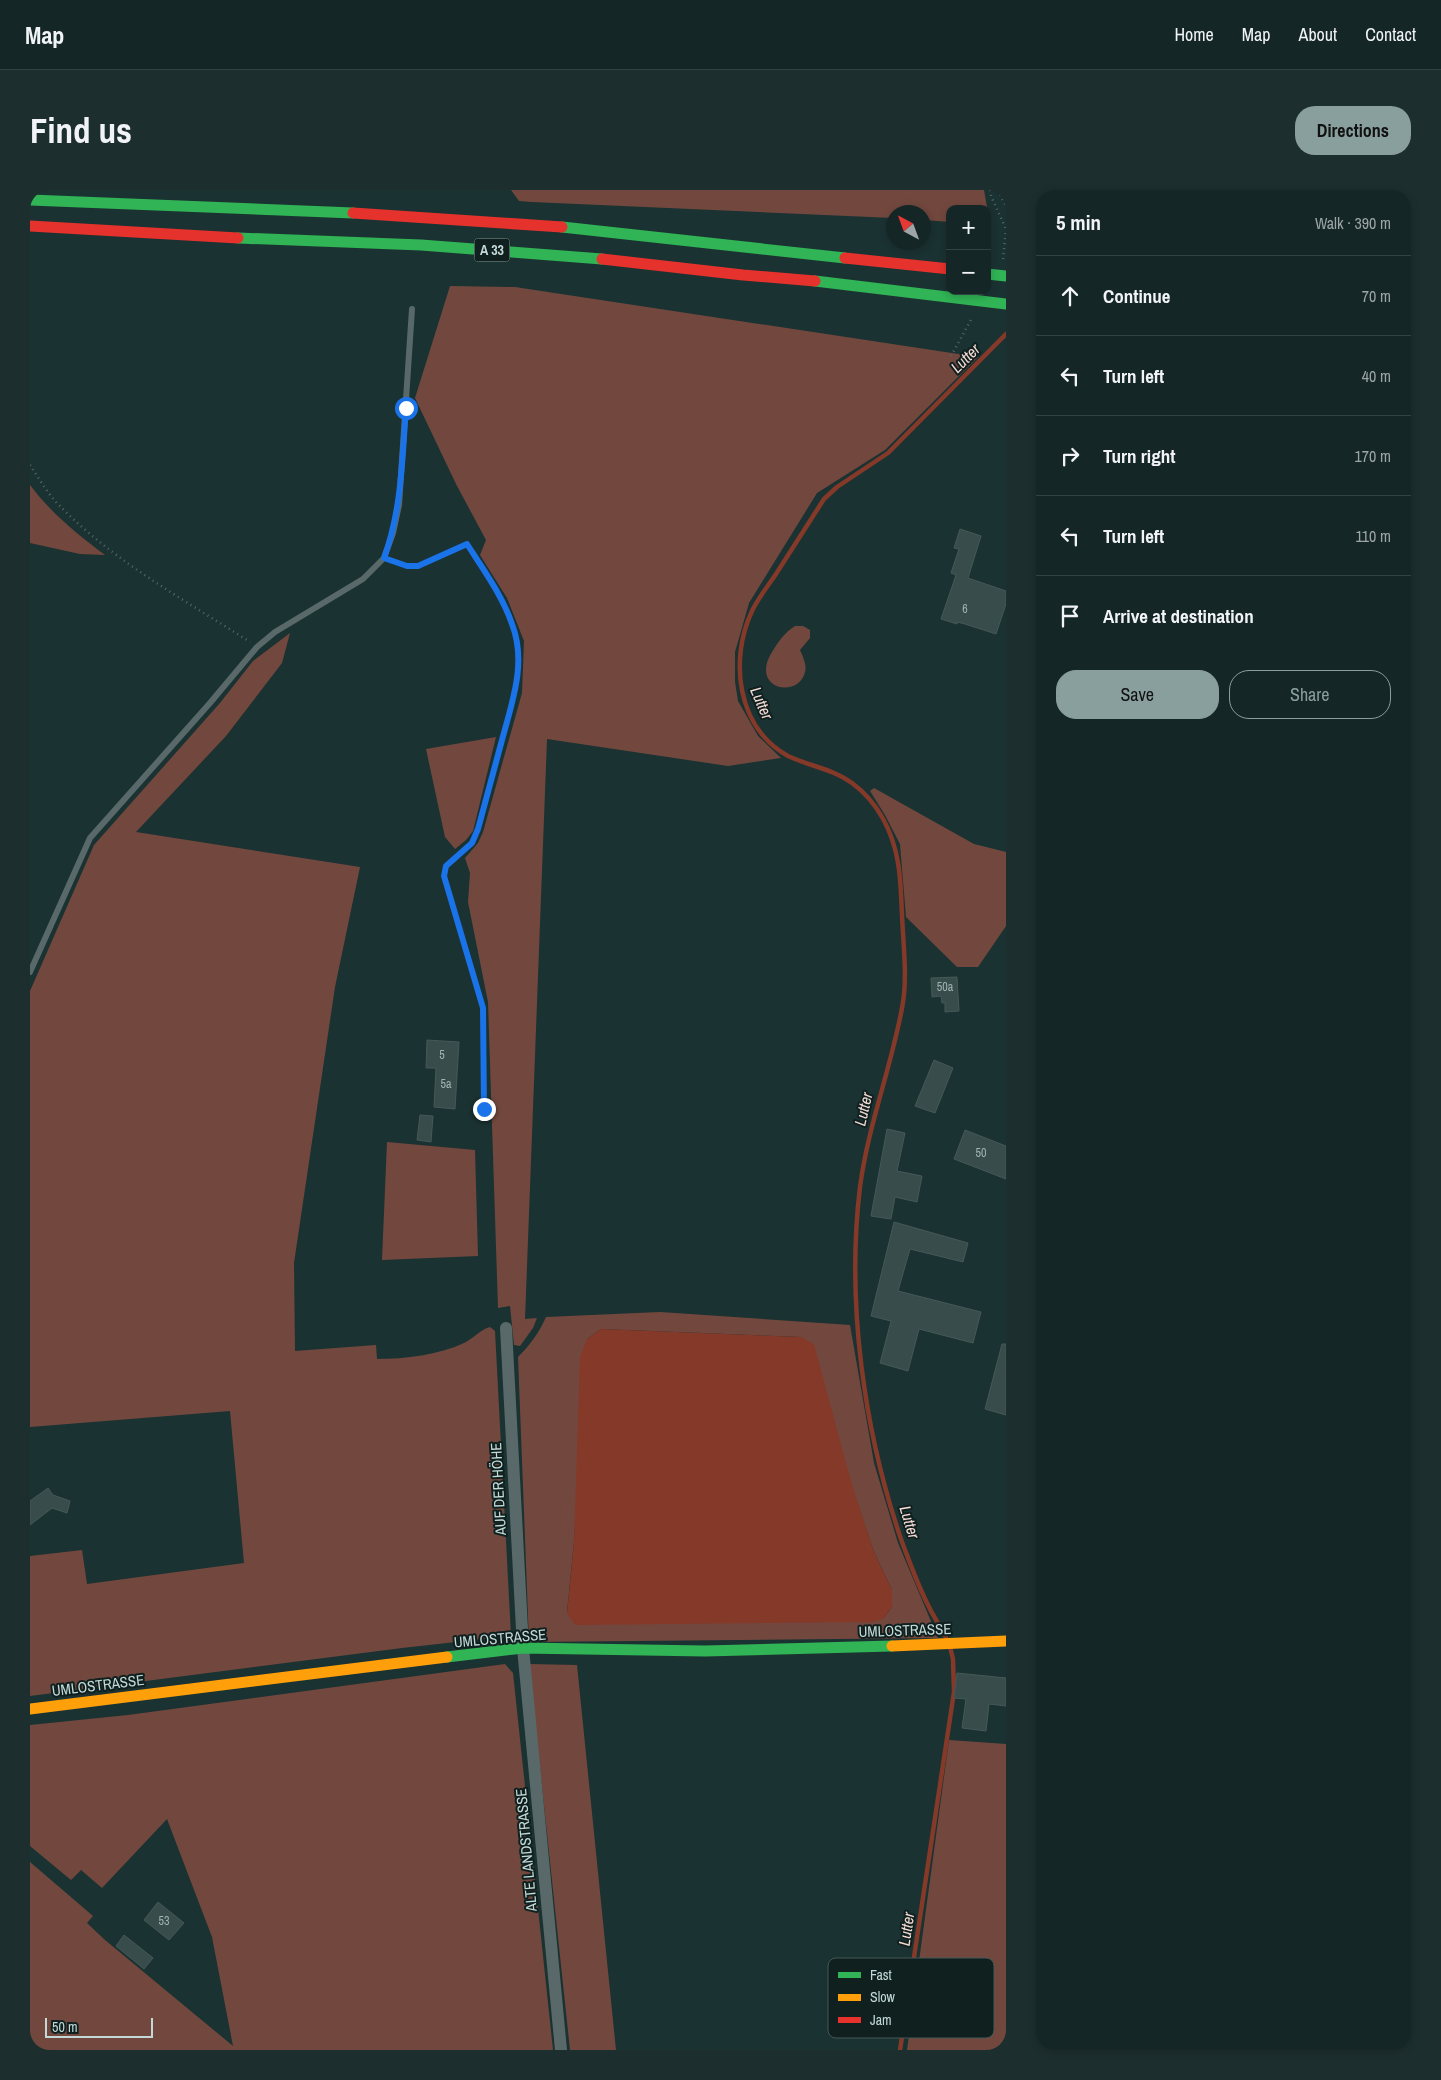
<!DOCTYPE html>
<meta charset="utf-8">
<style>
:root{--surface:#142626;--page:#1d2e2e;--text:#f1f3f6;--muted:#9da5a7;--line:#334343;--accent:#889f9d}
body{margin:0;font-family:"Archivo Narrow",sans-serif;background:var(--page);color:var(--text)}
.controls{position:absolute;right:15px;top:15px;display:grid;overflow:hidden;border-radius:10px;box-shadow:0 2px 8px #0003}
.controls button{width:45px;height:45px;display:grid;place-items:center;padding:0;border:0;border-bottom:1px solid var(--line);background:var(--surface);color:var(--text);font:25px sans-serif}
.compass{position:absolute;left:856px;top:15px;width:45px;height:45px;border-radius:50%;background:var(--surface);box-shadow:0 2px 8px #0003;rotate:319deg}
.scale{position:absolute;left:15px;bottom:12px;width:108px;box-sizing:border-box;padding-left:5px;border:2px solid #c3d9d7;border-top:0;font-size:14px;line-height:18px;white-space:nowrap;color:#c3d9d7;-webkit-text-stroke:4px #0f201f;paint-order:stroke}
.stop{position:absolute;width:15px;height:15px;margin:-11px;border:4px solid #1a73e8;border-radius:50%;background:#fff}
.stop.end{background:#1a73e8;border-color:#fff;box-shadow:0 1px 5px #0008}
.list{margin:0;padding:0;list-style:none}
h2{display:flex;justify-content:space-between;align-items:center;height:65px;margin:0;padding:0 20px;font-size:21px}
h2 small{font-size:16px;font-weight:400;color:var(--muted)}
.list li{display:grid;grid-template-columns:32px 1fr auto;gap:15px;align-items:center;box-sizing:border-box;height:80px;padding:0 20px;border-top:1px solid var(--line)}
.list b{display:block;font-size:19px;white-space:nowrap}
.list em{font-size:16px;font-style:normal;color:var(--muted)}
.actions{display:flex;gap:10px;padding:15px 20px}
.actions a{flex:1;padding:11px 0;border:1px solid var(--accent);border-radius:20px;text-align:center;font-size:18px;color:var(--accent)}
.actions .main{background:var(--accent);color:#111}
.icon{flex:none;width:28px;height:28px;fill:none;stroke:currentColor;stroke-width:2;stroke-linecap:round;stroke-linejoin:round}
.map{position:relative;flex:none;width:976px;height:1860px;overflow:hidden;border-radius:20px}
header{display:flex;align-items:center;gap:30px;box-sizing:border-box;height:70px;padding:0 25px;background:var(--surface);border-bottom:1px solid var(--line)}
header strong{font-size:24px}
nav{display:flex;gap:28px;margin-inline-start:auto;font-size:18px}
.intro{display:flex;align-items:center;justify-content:space-between;box-sizing:border-box;height:120px;padding:0 30px}
h1{margin:0;font-size:35px}
.button{padding:12px 22px;border-radius:20px;background:var(--accent);color:#111;font-size:18px;font-weight:700}
main{display:flex;gap:30px;padding:0 30px}
aside{flex:1;background:var(--surface);border-radius:20px;box-shadow:0 2px 8px #0003}
.map>svg:first-child{display:block}
.green{fill:#72483e;fill-rule:evenodd}
.water{fill:#853929}
.lines{fill:none;stroke-linecap:round;stroke-linejoin:round}
.stream{stroke:#853929;stroke-width:4.5}
.building{fill:#394c4c;stroke:#465858}
.path{stroke:#576868;stroke-width:2.5;stroke-dasharray:1 4;stroke-linecap:butt}
.lane{stroke:#596969;stroke-width:6}
.street{stroke:#596969;stroke-width:12}
.fast{stroke:#30b455;stroke-width:11}
.slow{stroke:#ff9f0a;stroke-width:11}
.jam{stroke:#e5322d;stroke-width:11}
.route{stroke:#1a73e8;stroke-width:6}
.labels{text-anchor:middle;dominant-baseline:central;stroke-width:4;stroke-linejoin:round;paint-order:stroke}
.number-label{font-size:12px;fill:#a0b6b4}
.shield{fill:#0f201f;stroke:#8da2a0;stroke-width:1}
.shield-label{font-size:14px;font-weight:bold;fill:#c3d9d7}
.street-label{font-size:15px;fill:#c3d9d7;stroke:#0f201f}
.water-label{font-size:16px;font-style:italic;fill:#f5dbd5;stroke:#0f201f}
.key{fill:#0f201f;stroke:#455856;stroke-width:1}
.key-label{font-size:14px;fill:#c3d9d7}
</style>
<header>
<strong>Map</strong>
<nav><a>Home</a><a>Map</a><a>About</a><a>Contact</a></nav>
</header>
<div class="intro"><h1>Find us</h1><a class="button">Directions</a></div>
<main>
<div class="map">
<svg width="976" height="1860" viewBox="0 0 976 1860">
<rect width="100%" height="100%" fill="#1b3232"/>
<g class="green">
<polygon points="481,0 954,0 960,35 957,35 957,19 920,19 920,32 894,30 894,22 864,22 863,28 502,12 489,11"/>
<polygon points="420,96 485,97 948,167 855,260 787,303 719,413 705,462 705,492 708,511 728,546 751,568 698,576 517,549 495,1129 507,1128 503,1138 490,1156 484,1155 480,1116 468,1118 458,812 438,712 440,683 435,668 448,653 453,642 492,503 494,451 477,408 450,365 456,350 426,294 385,208"/>
<path d="M0,295C21,323 47,344 75,365L50,364L0,353Z"/>
<path d="M765,436H773L780,440V448L770,460C773,467 777,475 775,482C769,509 719,500 742,462C749,451 754,443 765,436Z"/>
<path d="M260,443L252,473L196,546L106,642L330,677L305,797L264,1073L265,1161L346,1155L347,1169C376,1169 408,1165 434,1153C444,1148 450,1140 460,1137L465,1141L481,1446L372,1458L0,1506V1366L52,1360L57,1394L214,1373L200,1221L0,1237V801L64,655L190,513L223,471Z"/>
<polygon points="466,547 443,641 436,650 425,659 415,647 396,559"/>
<polygon points="844,598 944,654 976,662 976,736 948,777 927,777 876,727 870,654 855,625 840,601"/>
<polygon points="357,952 445,960 448,1066 352,1070"/>
<path d="M630,1122L820,1135L844,1273L868,1353L908,1448L499,1452L488,1167C500,1155 509,1143 516,1127ZM571,1139L771,1147L844,1362L862,1400V1417L853,1429L537,1422L544,1352L557,1149Z"/>
<polygon points="475,1474 483,1483 523,1860 0,1860 0,1672 63,1726 57,1733 75,1750 203,1856 182,1747 137,1629 72,1698 51,1680 41,1690 0,1656 0,1535 98,1525"/>
<polygon points="499,1474 547,1475 586,1860 540,1860"/>
<polygon points="919,1550 976,1554 976,1860 877,1860"/>
</g>
<polygon class="water" points="571,1139 771,1147 784,1154 822,1295 844,1362 862,1400 862,1417 853,1429 843,1432 545,1435 537,1423 544,1352 550,1167 557,1149"/>
<g class="lines">
<g class="stream">
<path d="M917,1450C912,1438 904,1428 899,1417C888,1396 880,1373 872,1352C834,1242 816,1113 830,997C838,936 861,878 872,818C878,788 873,754 872,724C871,707 871,689 868,673C863,642 848,612 822,593C803,579 779,576 758,566C707,538 699,470 722,421C728,408 738,396 746,384C762,359 778,334 794,309L807,297L858,263L976,144"/>
<polyline points="870,1860 924,1502 923,1469 920,1457"/>
</g>
</g>
<g class="building">
<polygon points="930,339 951,346 938,388 976,401 976,414 966,444 935,434 927,432 927,434 911,429 926,385 921,383 929,359 924,358"/>
<polygon points="927,787 929,821 915,822 915,813 912,813 911,806 902,807 901,788"/>
<polygon points="397,850 429,852 425,919 404,917 406,878 396,878"/>
<polygon points="904,870 923,878 905,923 885,916"/>
<polygon points="390,925 403,926 401,952 387,950"/>
<polygon points="857,939 875,943 867,981 892,986 887,1012 865,1007 861,1029 841,1026"/>
<polygon points="935,940 976,956 976,989 924,969"/>
<polygon points="864,1032 938,1053 933,1072 880,1059 868,1101 951,1122 943,1153 889,1139 878,1181 850,1173 861,1131 841,1126"/>
<polygon points="972,1154 976,1154 976,1225 955,1219"/>
<polygon points="18,1298 23,1305 40,1311 37,1323 22,1318 0,1335 0,1311"/>
<polygon points="927,1483 976,1488 976,1516 959,1514 956,1541 932,1538 936,1509 924,1508"/>
<polygon points="128,1712 154,1733 139,1750 114,1730"/>
<polygon points="94,1745 123,1768 114,1779 86,1756"/>
</g>
<g class="lines">
<g class="path">
<polyline points="960,0 961,6 976,39"/>
<polyline points="968,0 976,16"/>
<polyline points="973,69 976,40"/>
<polyline points="921,166 942,128"/>
<path d="M0,275C8,287 16,301 26,312C81,370 153,409 220,452"/>
<path d="M364,372C391,382 412,365 437,354C453,379 472,405 482,434C497,473 481,512 472,550C464,580 456,610 448,639L442,653L416,676L414,687L453,818L454,919"/>
</g>
<polyline class="lane" points="0,782 60,648 180,513 227,457 245,442 333,389 354,368 363,343 369,315 382,119"/>
<polyline class="street" points="476,1138 493,1458 531,1860"/>
<g class="fast">
<polyline points="0,10 323,23"/>
<polyline points="532,37 815,68"/>
<polyline points="208,48 391,55 572,69"/>
<polyline points="957,84 976,86"/>
<polyline points="785,91 976,114"/>
<polyline points="417,1467 493,1458 675,1461 862,1456"/>
</g>
<g class="slow">
<polyline points="862,1456 976,1451"/>
<polyline points="0,1519 417,1467"/>
</g>
<g class="jam">
<polyline points="323,23 532,37"/>
<polyline points="0,36 208,48"/>
<polyline points="815,68 920,79"/>
<polyline points="572,69 713,85 785,91"/>
</g>
</g>
<g class="lines">
<path class="route" d="M376,218C372,269 372,319 354,368L377,376H388L437,354C453,379 472,405 482,434C497,473 482,512 472,550C464,580 456,610 448,639L442,653L416,676L414,686L453,818L454,919"/>
</g>
<g class="labels">
<g class="number-label">
<text x="935" y="419">6</text>
<text x="915" y="797">50a</text>
<text x="412" y="865">5</text>
<text x="416" y="894">5a</text>
<text x="951" y="963">50</text>
<text x="134" y="1731">53</text>
</g>
<rect class="shield" x="444.5" y="48.5" width="35" height="23" rx="4"/>
<g class="shield-label">
<text x="462" y="60">A 33</text>
</g>
<g class="street-label">
<text transform="translate(468 1299) rotate(-93)">AUF DER HÖHE</text>
<text transform="translate(875 1440) rotate(-2)">UMLOSTRASSE</text>
<text transform="translate(470 1448) rotate(-5)">UMLOSTRASSE</text>
<text transform="translate(68 1495) rotate(-7)">UMLOSTRASSE</text>
<text transform="translate(496 1660) rotate(-95)">ALTE LANDSTRASSE</text>
</g>
<g class="water-label">
<text transform="translate(935 168) rotate(-45)">Lutter</text>
<text transform="translate(732 513) rotate(66)">Lutter</text>
<text transform="translate(833 919) rotate(-77)">Lutter</text>
<text transform="translate(880 1332) rotate(73)">Lutter</text>
<text transform="translate(876 1739) rotate(-82)">Lutter</text>
</g>
</g>
<rect x="798" y="1768" width="166" height="80" rx="8" class="key"/>
<rect x="808" y="1782" width="23" height="6" fill="#30b455"/>
<rect x="808" y="1804" width="23" height="7" fill="#ff9f0a"/>
<rect x="808" y="1827" width="23" height="6" fill="#e5322d"/>
<g class="key-label">
<text x="840" y="1790">Fast</text>
<text x="840" y="1812">Slow</text>
<text x="840" y="1835">Jam</text>
</g>
</svg>
<div class="controls">
<button>+</button>
<button>−</button>
</div>
<svg class="compass" viewBox="-18 -18 36 36"><path d="M0-13l5 13h-10z" fill="#e53935"/><path d="M0 13l5-13h-10z" fill="#9da5a7"/></svg>
<div class="scale">50 m</div>
<div class="stop" style="left:376px;top:218px"></div>
<div class="stop end" style="left:454px;top:919px"></div>
</div>
<aside>
<h2>5 min<small>Walk · 390 m</small></h2>
<ul class="list">
<li><svg class="icon" aria-label="ahead" viewBox="0 0 24 24"><path d="M12 20V5M6 11l6-6 6 6"/></svg><div><b>Continue</b></div><em>70 m</em></li>
<li><svg class="icon" aria-label="left" viewBox="0 0 24 24"><path d="M17 20v-9H6M10 6l-5 5 5 5"/></svg><div><b>Turn left</b></div><em>40 m</em></li>
<li><svg class="icon" aria-label="right" viewBox="0 0 24 24"><path d="M7 20v-9h11M14 6l5 5-5 5"/></svg><div><b>Turn right</b></div><em>170 m</em></li>
<li><svg class="icon" aria-label="left" viewBox="0 0 24 24"><path d="M17 20v-9H6M10 6l-5 5 5 5"/></svg><div><b>Turn left</b></div><em>110 m</em></li>
<li><svg class="icon" aria-label="arrive" viewBox="0 0 24 24"><path d="M6 21V4h12l-3 4 3 4H6"/></svg><div><b>Arrive at destination</b></div></li>
</ul>
<div class="actions"><a class="main">Save</a><a>Share</a></div>
</aside>
</main>
